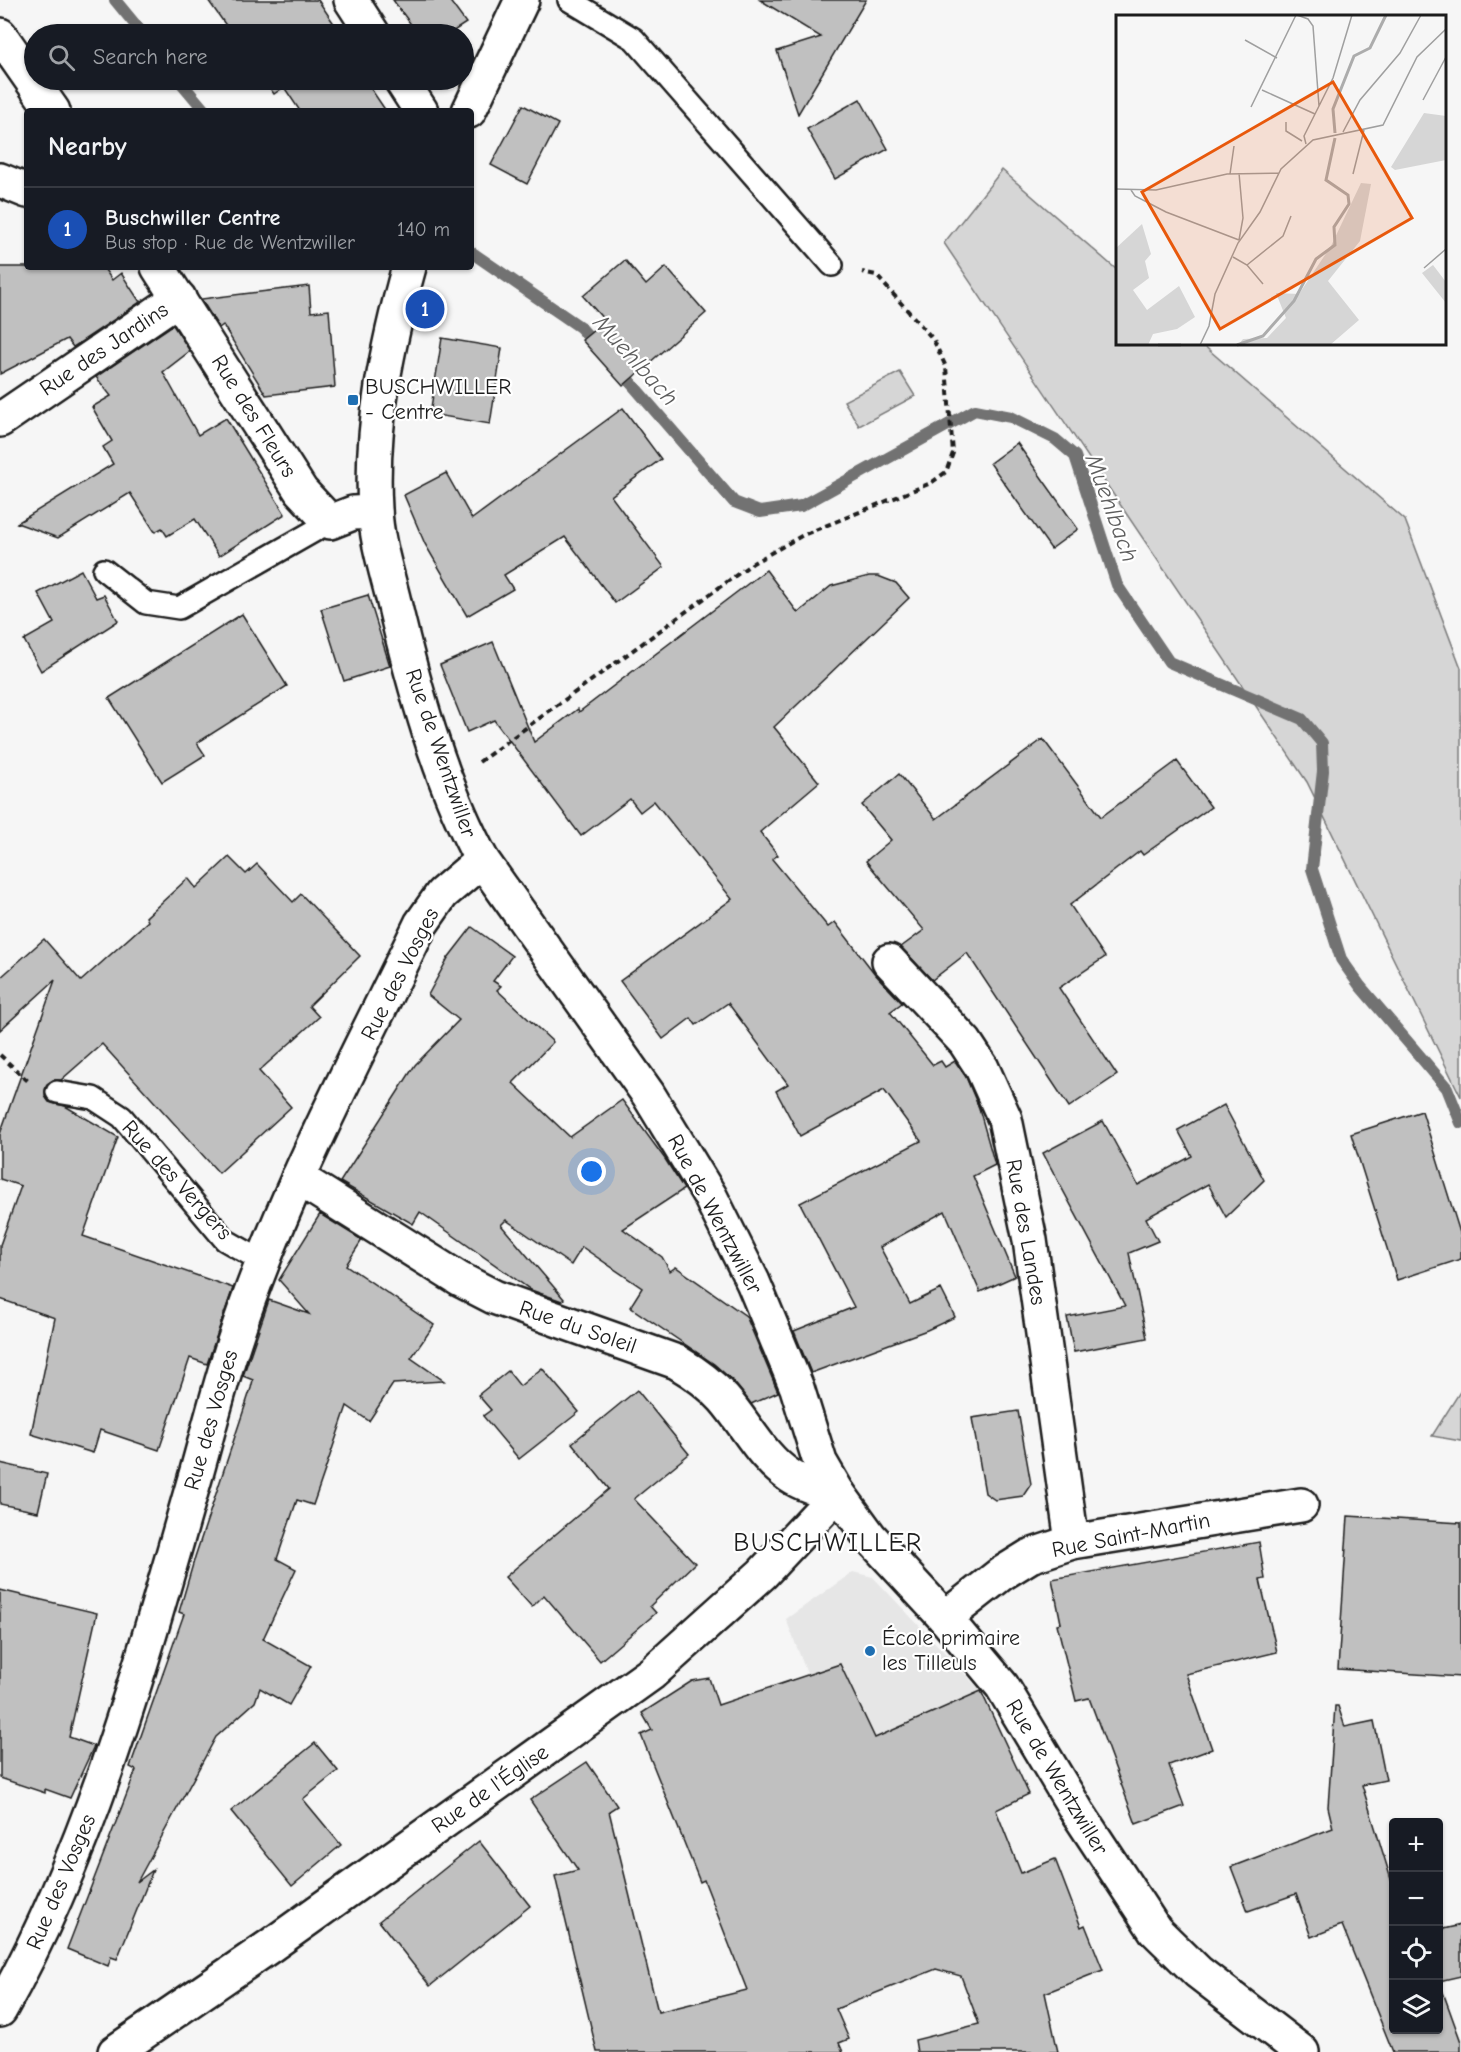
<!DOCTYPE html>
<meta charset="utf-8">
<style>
:root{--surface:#171b24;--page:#20242c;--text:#f1f3f6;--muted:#9ea1a6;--line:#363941;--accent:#1f6fb2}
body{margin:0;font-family:"Comic Neue",sans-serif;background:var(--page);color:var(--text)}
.controls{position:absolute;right:18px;bottom:18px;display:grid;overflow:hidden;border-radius:6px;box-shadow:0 2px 4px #0004}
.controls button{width:54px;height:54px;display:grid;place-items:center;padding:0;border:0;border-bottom:2px solid var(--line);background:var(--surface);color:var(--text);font:30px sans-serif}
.you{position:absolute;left:592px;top:1172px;width:21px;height:21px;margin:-15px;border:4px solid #fff;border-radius:50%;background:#1a73e8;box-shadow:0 0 0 9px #1a73e833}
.badge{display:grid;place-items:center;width:39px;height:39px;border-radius:50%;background:var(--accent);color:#fff;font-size:20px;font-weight:700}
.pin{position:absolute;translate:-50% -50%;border:3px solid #fff;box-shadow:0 2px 6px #0006}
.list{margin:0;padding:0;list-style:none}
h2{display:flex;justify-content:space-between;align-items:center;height:78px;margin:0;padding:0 24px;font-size:26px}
h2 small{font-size:20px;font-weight:400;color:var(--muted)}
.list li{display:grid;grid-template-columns:39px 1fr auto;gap:18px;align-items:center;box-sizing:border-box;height:84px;padding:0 24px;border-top:2px solid var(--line)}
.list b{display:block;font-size:22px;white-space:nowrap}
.list p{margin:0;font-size:20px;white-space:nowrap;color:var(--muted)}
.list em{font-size:20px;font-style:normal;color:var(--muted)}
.icon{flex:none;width:33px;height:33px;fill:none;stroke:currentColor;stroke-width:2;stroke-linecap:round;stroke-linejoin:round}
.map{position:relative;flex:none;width:1461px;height:2052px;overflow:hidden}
.search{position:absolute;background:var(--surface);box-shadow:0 2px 4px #0004;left:24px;top:24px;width:450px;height:66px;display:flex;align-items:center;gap:15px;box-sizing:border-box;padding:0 21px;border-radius:33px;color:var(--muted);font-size:22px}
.panel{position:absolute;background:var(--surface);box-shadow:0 2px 4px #0004;left:24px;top:108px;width:450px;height:162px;border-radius:6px}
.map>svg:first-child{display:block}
.built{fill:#e6e6e6}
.green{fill:#d6d6d6;stroke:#797979;stroke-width:1.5}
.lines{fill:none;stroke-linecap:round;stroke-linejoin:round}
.stream{stroke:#727272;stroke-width:12}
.building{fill:#c0c0c0;stroke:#1c1c1c;stroke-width:1.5}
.service-casing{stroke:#1c1c1c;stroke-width:26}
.minor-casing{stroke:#1c1c1c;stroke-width:38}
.tertiary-casing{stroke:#1c1c1c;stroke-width:38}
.path{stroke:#1c1c1c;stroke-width:4;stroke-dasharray:6 4.5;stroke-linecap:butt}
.service{stroke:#fff;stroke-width:21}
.minor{stroke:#fff;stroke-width:33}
.tertiary{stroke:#fff;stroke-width:33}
.poi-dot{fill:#1f6fb2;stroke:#fff;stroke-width:2}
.labels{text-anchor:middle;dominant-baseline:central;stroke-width:4.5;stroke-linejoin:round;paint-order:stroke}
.street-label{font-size:22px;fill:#1c1c1c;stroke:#fff}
.poi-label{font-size:22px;fill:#1c1c1c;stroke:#fff;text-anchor:start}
.water-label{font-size:24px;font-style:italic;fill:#5d5d5d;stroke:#fff}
.quarter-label{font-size:26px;letter-spacing:1.5px;fill:#1c1c1c;stroke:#fff}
.inset-river{fill:none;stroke:#acacac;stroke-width:3}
.inset-road{fill:none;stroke:#9f9f9f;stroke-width:1.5}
.view{fill:#e8590c;fill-opacity:0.15;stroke:#e8590c;stroke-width:3}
.inset-edge{fill:none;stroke:#1c1c1c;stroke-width:3}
</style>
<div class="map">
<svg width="1461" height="2052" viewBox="0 0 1461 2052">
<rect width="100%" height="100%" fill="#f6f6f6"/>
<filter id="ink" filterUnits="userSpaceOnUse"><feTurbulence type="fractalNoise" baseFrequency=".0167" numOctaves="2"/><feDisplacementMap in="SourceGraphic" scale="12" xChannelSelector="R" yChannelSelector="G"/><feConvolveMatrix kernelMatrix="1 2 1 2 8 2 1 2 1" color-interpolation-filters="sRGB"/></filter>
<g filter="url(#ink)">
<polygon class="built" points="853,1572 873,1577 981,1691 847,1778 786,1619"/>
<g class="green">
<polygon points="1002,170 1117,270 1118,344 1202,344 1405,520 1461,668 1461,1097 1307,782 944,243"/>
<polygon points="900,372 915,396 859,426 844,401"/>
<polygon points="1461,1390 1461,1441 1432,1436"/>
</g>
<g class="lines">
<g class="stream">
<polyline points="115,0 143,34"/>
<polyline points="179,80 205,111"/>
<polyline points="471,252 580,327 598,347"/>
<polyline points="618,368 734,502 760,512 801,506 975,410 1011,417 1055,439 1075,456 1117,585 1169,662 1302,719 1322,743 1323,771 1312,869 1341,959 1360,986 1447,1088 1461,1123"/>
</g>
</g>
<g class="building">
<polygon points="208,0 318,0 341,34 232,34"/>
<polygon points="393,0 449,0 466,23 449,34 418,34"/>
<polygon points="760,0 866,0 798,114 777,51 821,37"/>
<polygon points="264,80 365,80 386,111 300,111 284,87 274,94"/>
<polygon points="860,99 888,149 835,179 807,129"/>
<polygon points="523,105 558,124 527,184 491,165"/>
<polygon points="625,260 646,285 666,267 706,313 623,386 582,340 605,321 583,296"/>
<polygon points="0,267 103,267 112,280 121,273 140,302 73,347 67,339 0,374"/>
<polygon points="309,286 311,312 329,310 335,387 266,395 223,325 219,328 201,299"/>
<polygon points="173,325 190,351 163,372 198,435 226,418 285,514 219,556 195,519 167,536 162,528 155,532 130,493 58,538 17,523 113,464 103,447 112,441 92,407 111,396 96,377"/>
<polygon points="442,338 502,348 490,424 430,414"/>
<polygon points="623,408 661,459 611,496 664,567 615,603 565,537 504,575 513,589 467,616 425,544 404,495 446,473 472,519"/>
<polygon points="1017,443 1078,529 1051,549 990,463"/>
<polygon points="81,570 96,598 104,595 118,621 41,671 24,640 54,623 38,593"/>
<polygon points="766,570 798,613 831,586 869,576 878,576 896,583 909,598 774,727 819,782 760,832 778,855 772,859 828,927 835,922 875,974 902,1003 890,1012 933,1065 941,1061 945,1067 955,1061 966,1077 979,1108 995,1165 973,1176 1015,1276 980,1292 945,1211 880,1247 910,1304 941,1289 955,1317 927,1330 811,1373 794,1331 854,1307 800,1203 921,1141 884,1090 800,1136 776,1091 788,1084 728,1003 696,1025 691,1018 663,1039 620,981 732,899 654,801 640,812 630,799 581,836 494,720 467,732 440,665 493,642 534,742 578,709 579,712"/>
<polygon points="368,595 390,666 344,681 321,609"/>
<polygon points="242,614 287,686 197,743 205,755 162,782 109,698"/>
<polygon points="1043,739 1101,817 1177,761 1211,807 1143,855 1140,851 1070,905 1105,957 1059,988 1117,1075 1069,1107 967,953 932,980 901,947 924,930 866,861 891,840 862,805 899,774 936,819"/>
<polygon points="229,857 246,874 257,864 293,902 301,894 360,956 309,1006 319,1017 259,1071 291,1107 219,1173 102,1044 61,1080 53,1080 47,1084 45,1096 49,1102 65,1106 118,1137 83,1236 233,1288 207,1364 190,1358 159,1450 100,1430 93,1453 31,1434 55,1318 0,1299 0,1245 21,1186 0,1179 0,1134 55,980 0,1030 0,978 44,939 81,981 148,921 146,917 188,878 196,888"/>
<polygon points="472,927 512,956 493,981 501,986 497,990 553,1042 513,1083 570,1137 622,1100 665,1159 684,1189 623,1229 662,1257 670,1271 676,1267 746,1316 778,1392 751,1404 733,1381 714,1364 630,1307 642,1288 582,1247 571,1265 506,1220 501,1225 564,1299 562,1301 531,1290 420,1212 413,1224 340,1182 415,1065 459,1020 428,995 448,958"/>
<polygon points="1224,1105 1264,1180 1226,1217 1208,1184 1146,1218 1158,1241 1129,1253 1147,1338 1074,1352 1067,1317 1125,1306 1043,1153 1103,1121 1138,1185 1192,1156 1178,1130"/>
<polygon points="1422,1111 1461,1236 1461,1259 1397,1280 1351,1134"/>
<polygon points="320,1214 362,1240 346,1265 434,1325 411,1358 444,1381 393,1384 369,1421 347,1406 313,1505 297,1500 277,1559 296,1569 263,1639 311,1666 289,1705 260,1688 255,1702 216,1737 137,1882 153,1870 117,1959 111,1957 108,1966 67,1949 136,1770 130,1767 184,1614 179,1612 195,1557 251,1388 253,1380 243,1376 269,1300 309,1314 279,1280"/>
<polygon points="542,1368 579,1412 519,1459 483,1416 491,1410 478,1395 508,1371 520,1386"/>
<polygon points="637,1390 689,1454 634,1499 695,1563 650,1606 656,1613 600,1661 544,1595 532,1607 505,1577 609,1489 572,1443"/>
<polygon points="1018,1411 1031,1484 1023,1496 995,1500 985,1493 972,1418"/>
<polygon points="0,1463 47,1474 38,1512 0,1504"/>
<polygon points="1348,1516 1461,1523 1461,1677 1338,1669"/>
<polygon points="1259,1542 1265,1579 1260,1580 1277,1652 1186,1674 1212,1749 1169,1765 1184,1806 1136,1824 1089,1698 1076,1701 1057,1624 1061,1623 1052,1579"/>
<polygon points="0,1590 97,1613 69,1737 94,1746 70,1798 45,1789 45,1793 0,1778"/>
<polygon points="840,1664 875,1738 981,1691 1029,1794 996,1810 1021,1873 1055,1859 1081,1927 1085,1925 1103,1970 1045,1993 1058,2052 917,2052 915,2040 979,2024 961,1976 936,1969 836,2009 849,2039 839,2043 843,2052 597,2052 555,1876 578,1870 530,1800 587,1762 617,1806 609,1811 658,2012 747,1990 704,1880 700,1882 641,1735 652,1730 642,1713 692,1681 709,1678 718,1705"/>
<polygon points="1335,1706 1338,1706 1345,1727 1374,1721 1386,1780 1362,1785 1394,1889 1394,2030 1438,2030 1438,1923 1441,1923 1443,1929 1461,1925 1461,1976 1439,1981 1461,2042 1461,2052 1393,2052 1342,1925 1311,1937 1296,1894 1248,1911 1231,1867 1333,1828 1328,1807"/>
<polygon points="315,1743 338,1771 303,1799 341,1845 292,1886 231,1811"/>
<polygon points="479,1841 530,1906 430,1986 379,1921"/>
</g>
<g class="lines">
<defs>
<g id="service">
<polyline points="569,0 634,39 832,265"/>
<polyline points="104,570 146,603 179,608 330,522"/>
<polyline points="57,1092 93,1098 122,1117 225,1240 262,1261"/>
</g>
<g id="minor">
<polyline points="0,35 53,111"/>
<polyline points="0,180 27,191"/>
<polyline points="158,267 301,491 330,522 353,513 375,512"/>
<polyline points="0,420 179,298"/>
<polyline points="889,961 965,1042 982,1068 1005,1119 1030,1240 1072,1542"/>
<path d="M298,1178L459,1279L494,1297L677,1362C694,1372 711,1384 724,1399C746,1424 762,1458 790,1476C805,1486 821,1490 838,1493"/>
<polyline points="945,1618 1001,1574 1030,1556 1072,1542 1301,1505"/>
<path d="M0,2010C94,1843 144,1655 197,1471C209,1428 220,1384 234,1342C281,1197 355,1061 421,924L442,894L482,860"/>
<polyline points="115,2052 270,1946 652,1673 762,1574 838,1493"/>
</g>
<g id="tertiary">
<polyline points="351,0 373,34"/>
<polyline points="401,80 421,111"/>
<polyline points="469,111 522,0"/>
<path d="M409,267C387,346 370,427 375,509C376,538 386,570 393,598C413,684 440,783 482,860L648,1094L710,1196L753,1282L797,1388L820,1462L838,1493L870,1537L945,1618L1002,1686L1078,1813L1155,1930L1198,1972L1302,2052"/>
</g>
</defs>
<use href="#service" class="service-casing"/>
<use href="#minor" class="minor-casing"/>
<use href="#tertiary" class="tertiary-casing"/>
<g class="path">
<polyline points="479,762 753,563 803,535 931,483 946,472 953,453 946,367 933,339 876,275 862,272"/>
<polyline points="0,1055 28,1081"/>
</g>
<use href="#service" class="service"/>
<use href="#minor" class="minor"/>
<use href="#tertiary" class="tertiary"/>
</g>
</g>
<g class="poi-dot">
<rect x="347" y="394" width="12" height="12" rx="3"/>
<circle cx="870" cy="1651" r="6"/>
</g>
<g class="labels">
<g class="street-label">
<text transform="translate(104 349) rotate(-34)">Rue des Jardins</text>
<text transform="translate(254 416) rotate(58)">Rue des Fleurs</text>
<text transform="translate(441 753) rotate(71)">Rue de Wentzwiller</text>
<text transform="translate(400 974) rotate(-63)">Rue des Vosges</text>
<text transform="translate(177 1180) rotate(48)">Rue des Vergers</text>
<text transform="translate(715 1214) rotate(62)">Rue de Wentzwiller</text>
<text transform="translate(1026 1232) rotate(80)">Rue des Landes</text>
<text transform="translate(578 1327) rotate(19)">Rue du Soleil</text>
<text transform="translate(211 1420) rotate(-74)">Rue des Vosges</text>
<text transform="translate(1131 1535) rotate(-11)">Rue Saint-Martin</text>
<text transform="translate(1057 1777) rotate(59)">Rue de Wentzwiller</text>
<text transform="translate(490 1789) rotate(-35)">Rue de l'Église</text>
<text transform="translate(61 1882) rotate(-67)">Rue des Vosges</text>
</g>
<g class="poi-label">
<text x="365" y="387">BUSCHWILLER<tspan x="365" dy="25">- Centre</tspan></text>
<text x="882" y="1638">École primaire<tspan x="882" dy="25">les Tilleuls</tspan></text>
</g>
<g class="water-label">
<text transform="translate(636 360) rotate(48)">Muehlbach</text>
<text transform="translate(1112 508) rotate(70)">Muehlbach</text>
</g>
<g class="quarter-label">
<text x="828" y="1543">BUSCHWILLER</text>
</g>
</g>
<g transform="translate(1116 15)">
<rect width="330" height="330" fill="#f6f6f6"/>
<path d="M308,98L330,101V145L279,155L275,152ZM245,168L255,169L244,226L212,266L243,305L214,330H122L127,324L151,323L170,303L160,278L183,279L215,231ZM26,209L35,239L29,246L33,263L17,275L31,295L63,271L79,302L61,314L37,319L32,330H0V233ZM317,250L330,267V288L306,258Z" fill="#d6d6d6"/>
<path class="inset-river" d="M219,118L217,94L238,41L254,33L270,0M42,330H65M121,330L147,321L178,286L200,244L219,230L218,212L233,189L232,180L210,165L219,123"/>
<path class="inset-road" d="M181,0L192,4L197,11L203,91M129,25L161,43M146,75L199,99M307,85L330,42M135,92L180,0M170,107V116L186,126M227,117L244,85L284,38L305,0M190,129L188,121L217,63L236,0M114,159L118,131M237,159L248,115M0,174L40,175L111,159L163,158M15,175L19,181L50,197L123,225M123,225L127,203L123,158M117,242L131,250L147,269M131,250L167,221L175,201M308,253L330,234M84,330L93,311L99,279L122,228L144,197L165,154L197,125L267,110L301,42L330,14"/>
<path class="view" d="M217,67L296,203L104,314L26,177Z"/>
<rect width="330" height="330" class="inset-edge"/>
</g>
</svg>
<div class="controls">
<button>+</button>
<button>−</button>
<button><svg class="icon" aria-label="locate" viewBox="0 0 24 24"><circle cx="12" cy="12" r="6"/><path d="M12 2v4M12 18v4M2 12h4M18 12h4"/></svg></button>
<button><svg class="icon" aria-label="layers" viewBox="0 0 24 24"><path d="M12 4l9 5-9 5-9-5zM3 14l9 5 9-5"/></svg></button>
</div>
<div class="you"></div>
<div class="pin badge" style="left:425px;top:309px;background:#1a4fb4">1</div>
<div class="search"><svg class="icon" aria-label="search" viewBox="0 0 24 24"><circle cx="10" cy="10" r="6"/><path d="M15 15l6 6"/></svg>Search here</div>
<section class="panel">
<h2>Nearby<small></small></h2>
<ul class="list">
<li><span class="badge" style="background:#1a4fb4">1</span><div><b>Buschwiller Centre</b><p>Bus stop · Rue de Wentzwiller</p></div><em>140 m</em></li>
</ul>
</section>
</div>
